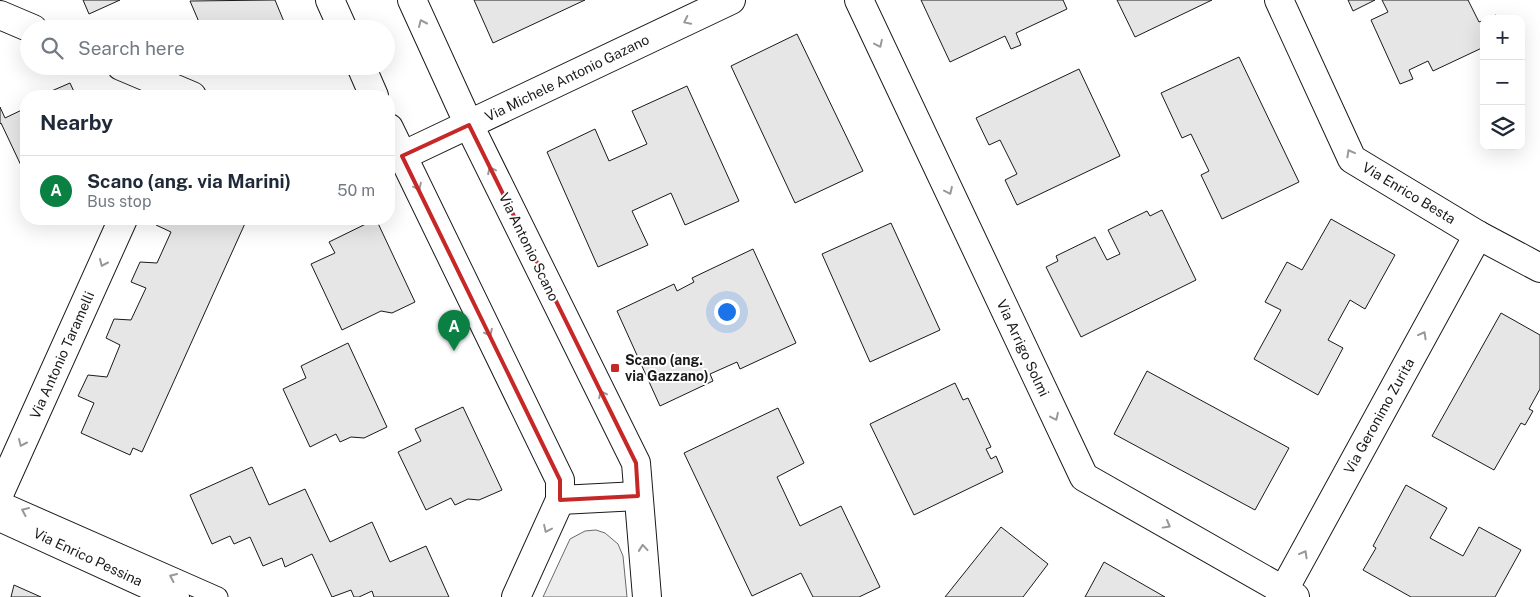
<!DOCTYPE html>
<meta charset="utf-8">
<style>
:root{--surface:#fff;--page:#f6f6f7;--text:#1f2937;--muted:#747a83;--line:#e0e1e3;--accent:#0b8043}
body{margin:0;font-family:"Public Sans",sans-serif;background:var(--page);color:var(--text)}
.controls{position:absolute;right:15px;top:15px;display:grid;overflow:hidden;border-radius:10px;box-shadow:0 5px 20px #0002}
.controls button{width:45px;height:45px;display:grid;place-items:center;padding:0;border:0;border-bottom:1px solid var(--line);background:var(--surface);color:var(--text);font:25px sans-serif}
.you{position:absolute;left:726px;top:311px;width:18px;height:18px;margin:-12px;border:4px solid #fff;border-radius:50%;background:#1a73e8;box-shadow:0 0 0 8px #1a73e833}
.badge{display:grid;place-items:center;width:32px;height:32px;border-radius:50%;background:var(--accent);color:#fff;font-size:16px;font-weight:700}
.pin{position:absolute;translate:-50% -41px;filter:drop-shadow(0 1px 2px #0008)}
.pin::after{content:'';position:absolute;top:26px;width:18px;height:15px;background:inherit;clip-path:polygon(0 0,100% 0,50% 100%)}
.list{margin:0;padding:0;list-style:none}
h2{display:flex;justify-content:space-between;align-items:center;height:65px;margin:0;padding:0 20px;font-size:21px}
h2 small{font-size:16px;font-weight:400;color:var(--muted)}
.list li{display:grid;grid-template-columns:32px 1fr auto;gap:15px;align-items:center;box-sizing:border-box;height:70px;padding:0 20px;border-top:1px solid var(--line)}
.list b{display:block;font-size:19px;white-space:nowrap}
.list p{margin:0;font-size:16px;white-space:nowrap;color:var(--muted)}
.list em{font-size:16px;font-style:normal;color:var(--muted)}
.icon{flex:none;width:28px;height:28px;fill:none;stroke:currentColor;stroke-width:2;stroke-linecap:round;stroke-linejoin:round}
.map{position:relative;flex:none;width:1540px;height:597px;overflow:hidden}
.search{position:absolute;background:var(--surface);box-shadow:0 5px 20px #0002;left:20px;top:20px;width:375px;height:55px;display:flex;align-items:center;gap:12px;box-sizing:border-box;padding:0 18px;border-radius:28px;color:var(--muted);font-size:19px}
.panel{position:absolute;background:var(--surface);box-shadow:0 5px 20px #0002;left:20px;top:90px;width:375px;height:135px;border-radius:20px}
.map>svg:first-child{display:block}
.built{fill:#ededed;stroke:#6a6a6a}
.building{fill:#e6e6e6;stroke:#1a1a1a}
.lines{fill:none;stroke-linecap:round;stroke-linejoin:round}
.lane-casing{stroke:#1a1a1a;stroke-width:21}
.street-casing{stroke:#1a1a1a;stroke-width:30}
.secondary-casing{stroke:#1a1a1a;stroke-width:30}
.lane{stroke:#fff;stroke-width:19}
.street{stroke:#fff;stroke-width:28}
.secondary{stroke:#fff;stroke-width:28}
.oneway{stroke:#989898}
.marked{fill:none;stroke:#c62828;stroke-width:4;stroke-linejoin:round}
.poi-dot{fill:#c62828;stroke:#fff;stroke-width:2}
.labels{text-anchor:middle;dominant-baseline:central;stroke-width:4;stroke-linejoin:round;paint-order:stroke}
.street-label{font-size:14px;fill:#1a1a1a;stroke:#fff}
.poi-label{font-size:14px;font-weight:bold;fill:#1a1a1a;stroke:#fff;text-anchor:start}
</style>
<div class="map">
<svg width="1540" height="597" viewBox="0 0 1540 597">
<rect width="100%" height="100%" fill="#fff"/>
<polygon class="built" points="596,530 605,533 618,544 623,556 627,597 543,597 570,539 585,531"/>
<g class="building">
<polygon points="83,0 120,0 89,14"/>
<polygon points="275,0 287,29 202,29 190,1"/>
<polygon points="474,0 585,0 493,43"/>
<polygon points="921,0 1063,0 1067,9 1016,33 1021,45 1011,49 1005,36 950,62"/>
<polygon points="1117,0 1212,0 1135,37"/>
<polygon points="1348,0 1375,0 1353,11"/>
<polygon points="1382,0 1468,0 1479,22 1484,20 1484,47 1433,71 1428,61 1409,70 1413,79 1400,84 1371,20 1388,12"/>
<polygon points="1496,15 1498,19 1487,19"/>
<polygon points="797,34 863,171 795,203 731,66"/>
<polygon points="1239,57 1299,182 1222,219 1201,175 1209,171 1191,134 1182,138 1161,93"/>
<polygon points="1079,69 1120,156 1017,205 1005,180 1017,174 1000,140 989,145 976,118"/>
<polygon points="70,83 76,96 40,96"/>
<polygon points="687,86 739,201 685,225 671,193 632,211 648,245 598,267 547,152 595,129 609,161 647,144 632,111"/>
<polygon points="0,107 5,118 26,108 26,176 1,123 0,124"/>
<polygon points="1162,210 1196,280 1081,337 1046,267 1058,261 1056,256 1095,237 1107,260 1120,254 1108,230 1147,211 1150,216"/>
<polygon points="159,219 247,219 142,452 133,448 130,455 81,433 94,403 78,396 88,375 107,377 120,345 106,338 114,319 131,320 146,288 131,282 140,262 157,263 171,232 156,225"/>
<polygon points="376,219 415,302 392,313 381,311 342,330 311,264 335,253 329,242"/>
<polygon points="1331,219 1395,255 1365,309 1350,300 1328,340 1343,348 1318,395 1254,359 1281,310 1265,302 1287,262 1302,270"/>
<polygon points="891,223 940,330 870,362 822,254"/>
<polygon points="753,249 796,343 740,369 737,362 710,374 713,381 660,406 617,311 674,284 677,291 694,282 692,278"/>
<polygon points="1501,313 1540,335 1540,389 1529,409 1533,411 1525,425 1521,423 1494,470 1432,436"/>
<polygon points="348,343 387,427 364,438 351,437 340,442 336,434 310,447 283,389 306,378 301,366"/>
<polygon points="1147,371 1289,448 1255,510 1114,434"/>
<polygon points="955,383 963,400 968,398 991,447 986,449 991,459 996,456 1003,472 914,515 870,424"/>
<polygon points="463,407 502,490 479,500 468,499 455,505 451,498 426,510 398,452 421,441 415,429"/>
<polygon points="778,408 804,463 777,477 800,526 841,506 880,587 859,597 813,597 801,573 752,596 684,453"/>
<polygon points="252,467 269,505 305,489 330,542 372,522 390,562 426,546 449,597 374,597 372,591 359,597 354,597 351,590 332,597 312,554 285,567 282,558 263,566 250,537 234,544 230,536 212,544 190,495"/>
<polygon points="1406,485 1447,508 1430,538 1463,556 1479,527 1521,550 1495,597 1411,597 1363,570 1376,548 1373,546"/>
<polygon points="1001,527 1048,564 1023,597 945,597"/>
<polygon points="1104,562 1165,597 1085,597"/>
<polygon points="14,585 41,597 11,597"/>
</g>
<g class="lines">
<defs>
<polyline id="lane" points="0,501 218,597"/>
<g id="street">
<polyline points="859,0 1084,477 1295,597"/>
<polyline points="1279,0 1352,159 1478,235 1540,268"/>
<polyline points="0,15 33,29"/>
<polyline points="121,66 192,96"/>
<polyline points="402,156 731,0"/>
<polyline points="0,492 123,219"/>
<polyline points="1280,597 1478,235"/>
</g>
<g id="secondary">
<polyline points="330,0 343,29"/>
<polyline points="412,0 469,125 636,463 647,597"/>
<polyline points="361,66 374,96"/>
<polyline points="389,128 560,480 560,500 516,597"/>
<polyline points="560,500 638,496"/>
<polyline points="0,517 175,597"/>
</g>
</defs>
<use href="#lane" class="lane-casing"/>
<use href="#street" class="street-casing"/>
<use href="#secondary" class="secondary-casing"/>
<use href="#lane" class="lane"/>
<use href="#street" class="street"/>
<use href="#secondary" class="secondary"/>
</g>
<defs><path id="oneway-chevron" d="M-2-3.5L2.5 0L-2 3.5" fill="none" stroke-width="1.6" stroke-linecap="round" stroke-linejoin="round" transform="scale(1.25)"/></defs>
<g class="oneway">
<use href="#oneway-chevron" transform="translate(687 21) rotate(154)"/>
<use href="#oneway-chevron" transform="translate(422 23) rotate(-114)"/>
<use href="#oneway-chevron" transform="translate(879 44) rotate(65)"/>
<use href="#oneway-chevron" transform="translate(1350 153) rotate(-119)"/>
<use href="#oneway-chevron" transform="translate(491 170) rotate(-116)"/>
<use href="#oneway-chevron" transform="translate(418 187) rotate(64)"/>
<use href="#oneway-chevron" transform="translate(949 191) rotate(65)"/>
<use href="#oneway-chevron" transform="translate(103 263) rotate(114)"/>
<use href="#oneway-chevron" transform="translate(489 333) rotate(64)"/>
<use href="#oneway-chevron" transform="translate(1423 335) rotate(-61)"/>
<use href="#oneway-chevron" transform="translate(602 394) rotate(-116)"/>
<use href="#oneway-chevron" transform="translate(1055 417) rotate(65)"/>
<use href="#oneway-chevron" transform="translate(22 443) rotate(114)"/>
<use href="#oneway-chevron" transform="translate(25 511) rotate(-156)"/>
<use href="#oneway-chevron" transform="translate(1167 525) rotate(29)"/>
<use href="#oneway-chevron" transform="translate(547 529) rotate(115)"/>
<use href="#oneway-chevron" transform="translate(643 548) rotate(-95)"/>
<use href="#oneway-chevron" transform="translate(1304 554) rotate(-61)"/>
<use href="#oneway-chevron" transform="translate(173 577) rotate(-156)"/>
</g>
<path class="marked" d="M469,125L636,463L638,496L560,500V480L402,156Z"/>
<rect class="poi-dot" x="610" y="363" width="10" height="10" rx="2.5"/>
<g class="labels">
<g class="street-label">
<text transform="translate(567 78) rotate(-26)">Via Michele Antonio Gazano</text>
<text transform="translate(1409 193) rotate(31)">Via Enrico Besta</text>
<text transform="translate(529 247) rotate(64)">Via Antonio Scano</text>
<text transform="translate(1023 348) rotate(65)">Via Arrigo Solmi</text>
<text transform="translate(62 355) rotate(-66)">Via Antonio Taramelli</text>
<text transform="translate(1379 416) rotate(-61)">Via Geronimo Zurita</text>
<text transform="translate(88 557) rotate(25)">Via Enrico Pessina</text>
</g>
<g class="poi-label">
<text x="625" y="360">Scano (ang.<tspan x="625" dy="16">via Gazzano)</tspan></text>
</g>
</g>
</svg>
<div class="controls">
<button>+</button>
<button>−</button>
<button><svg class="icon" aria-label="layers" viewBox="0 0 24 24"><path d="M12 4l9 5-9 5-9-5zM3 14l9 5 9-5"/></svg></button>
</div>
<div class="you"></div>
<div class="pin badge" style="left:454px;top:351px">A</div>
<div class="search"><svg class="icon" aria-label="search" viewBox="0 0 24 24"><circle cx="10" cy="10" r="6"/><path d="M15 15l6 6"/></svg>Search here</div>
<section class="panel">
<h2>Nearby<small></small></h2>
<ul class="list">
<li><span class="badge">A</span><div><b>Scano (ang. via Marini)</b><p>Bus stop</p></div><em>50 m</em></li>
</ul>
</section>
</div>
